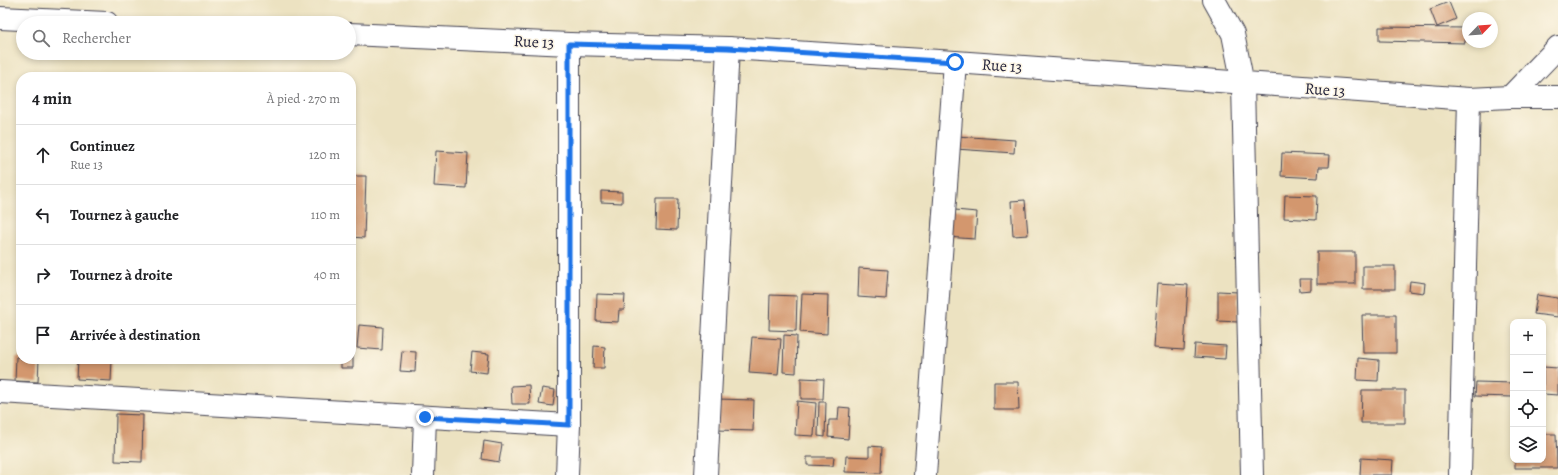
<!DOCTYPE html>
<html lang="fr">
<meta charset="utf-8">
<style>
:root{--surface:#fff;--page:#f6f6f6;--text:#202124;--muted:#757577;--line:#e0e0e0}
body{margin:0;font-family:Alegreya,serif;background:var(--page);color:var(--text)}
.controls{position:absolute;right:12px;bottom:12px;display:grid;overflow:hidden;border-radius:8px;box-shadow:0 2px 6px #0003}
.controls button{width:36px;height:36px;display:grid;place-items:center;padding:0;border:0;border-bottom:1px solid var(--line);background:var(--surface);color:var(--text);font:20px sans-serif}
.compass{position:absolute;left:1462px;top:12px;width:36px;height:36px;border-radius:50%;background:var(--surface);box-shadow:0 2px 6px #0003;rotate:65deg}
.stop{position:absolute;width:12px;height:12px;margin:-9px;border:3px solid #1a73e8;border-radius:50%;background:#fff}
.stop.end{background:#1a73e8;border-color:#fff;box-shadow:0 1px 4px #0008}
.list{margin:0;padding:0;list-style:none}
h2{display:flex;justify-content:space-between;align-items:center;height:52px;margin:0;padding:0 16px;font-size:17px}
h2 small{font-size:13px;font-weight:400;color:var(--muted)}
.list li{display:grid;grid-template-columns:26px 1fr auto;gap:12px;align-items:center;box-sizing:border-box;height:60px;padding:0 16px;border-top:1px solid var(--line)}
.list b{display:block;font-size:15px;white-space:nowrap}
.list p{margin:0;font-size:13px;white-space:nowrap;color:var(--muted)}
.list em{font-size:13px;font-style:normal;color:var(--muted)}
.icon{flex:none;width:22px;height:22px;fill:none;stroke:currentColor;stroke-width:2;stroke-linecap:round;stroke-linejoin:round}
.map{position:relative;flex:none;width:1558px;height:475px;overflow:hidden}
.search{position:absolute;background:var(--surface);box-shadow:0 2px 6px #0003;left:16px;top:16px;width:340px;height:44px;display:flex;align-items:center;gap:10px;box-sizing:border-box;padding:0 14px;border-radius:22px;color:var(--muted);font-size:15px}
.panel{position:absolute;background:var(--surface);box-shadow:0 2px 6px #0003;left:16px;top:72px;width:340px;height:292px;border-radius:16px}
.map>svg:first-child{display:block}
.building{fill:#d3976e}
.lines{fill:none;stroke-linecap:round;stroke-linejoin:round}
.minor-casing{stroke:#403f4f;stroke-width:24}
.minor{stroke:#fff;stroke-width:22}
.route{stroke:#1a73e8;stroke-width:5}
.labels{text-anchor:middle;dominant-baseline:central;stroke-width:3;stroke-linejoin:round;paint-order:stroke}
.street-label{font-size:16px;fill:#22223b;stroke:#fcf5e5}
</style>
<div class="map">
<svg width="1558" height="475" viewBox="0 0 1558 475">
<rect width="100%" height="100%" fill="#fcf5e5"/>
<filter id="ink" filterUnits="userSpaceOnUse"><feTurbulence type="fractalNoise" baseFrequency=".025" numOctaves="2"/><feDisplacementMap in="SourceGraphic" scale="8" xChannelSelector="R" yChannelSelector="G"/><feConvolveMatrix kernelMatrix="1 2 1 2 8 2 1 2 1" color-interpolation-filters="sRGB"/></filter>
<filter id="wash" filterUnits="userSpaceOnUse"><feTurbulence type="fractalNoise" baseFrequency=".012" numOctaves="4" result="noise"/><feDisplacementMap in="SourceGraphic" scale="16" xChannelSelector="R" yChannelSelector="G"/><feGaussianBlur stdDeviation="0.9" result="paint"/><feColorMatrix in="noise" values="0 0 0 0 0 0 0 0 0 0 0 0 0 0 0 0 0 1.4 0 .05"/><feComposite in="paint" operator="in"/></filter>
<g filter="url(#wash)">
<rect width="100%" height="100%" fill="#ece2c1"/>
<g id="blocks">
<g class="building">
<polygon points="1449,2 1456,19 1437,27 1430,9"/>
<polygon points="1379,27 1465,28 1465,43 1379,41"/>
<polygon points="942,135 1015,140 1014,153 941,148"/>
<polygon points="436,151 468,153 466,188 434,186"/>
<polygon points="1282,153 1330,155 1329,167 1319,167 1318,178 1281,176"/>
<polygon points="351,176 366,176 364,238 351,237"/>
<polygon points="601,191 622,192 622,203 601,202"/>
<polygon points="1285,195 1317,196 1316,220 1284,218"/>
<polygon points="657,199 678,199 677,230 656,229"/>
<polygon points="1025,200 1028,235 1013,236 1011,201"/>
<polygon points="933,208 977,212 975,239 931,236"/>
<rect x="1317" y="252" width="38" height="32"/>
<rect x="1363" y="266" width="32" height="23"/>
<polygon points="859,268 888,270 886,299 858,297"/>
<polygon points="1299,279 1311,279 1311,290 1300,291"/>
<polygon points="1410,281 1425,283 1424,293 1409,291"/>
<polygon points="1158,283 1188,285 1184,350 1154,348"/>
<polygon points="1218,291 1238,292 1238,322 1218,321"/>
<polygon points="597,294 625,295 624,310 619,310 618,322 596,321"/>
<polygon points="802,294 828,295 827,334 800,332"/>
<polygon points="770,295 797,296 796,331 769,330"/>
<polygon points="1537,295 1558,298 1558,317 1534,314"/>
<polygon points="1362,315 1396,315 1396,353 1363,353"/>
<polygon points="359,325 383,327 382,350 357,348"/>
<polygon points="784,335 797,336 796,373 783,372"/>
<polygon points="752,337 781,339 778,375 749,373"/>
<polygon points="1195,344 1226,346 1225,359 1194,357"/>
<polygon points="594,346 605,347 604,368 593,368"/>
<polygon points="351,351 353,351 353,368 341,368 341,359 351,359"/>
<polygon points="402,351 416,352 415,372 400,371"/>
<polygon points="472,352 489,354 487,373 470,371"/>
<polygon points="16,357 21,357 21,359 39,359 38,382 15,381"/>
<polygon points="1358,358 1379,360 1378,381 1357,380"/>
<polygon points="78,359 112,359 111,381 77,379"/>
<polygon points="1543,367 1558,368 1558,395 1543,394"/>
<polygon points="801,378 824,379 823,399 801,399"/>
<polygon points="994,382 1018,382 1019,410 994,410"/>
<polygon points="1476,382 1513,383 1513,397 1475,396"/>
<polygon points="529,385 530,404 512,404 511,386"/>
<polygon points="542,388 555,390 553,406 539,404"/>
<polygon points="1362,390 1405,390 1405,423 1361,423"/>
<polygon points="717,399 754,400 753,431 716,430"/>
<polygon points="797,401 816,403 814,436 795,435"/>
<polygon points="819,402 826,402 825,437 818,436"/>
<polygon points="839,407 850,408 848,439 828,437 829,420 838,420"/>
<polygon points="116,414 143,415 142,462 115,461"/>
<polygon points="1543,434 1556,434 1557,468 1515,468 1515,460 1543,460"/>
<polygon points="484,441 502,444 499,462 482,459"/>
<polygon points="869,446 882,447 881,473 845,472 846,456 869,457"/>
<polygon points="807,457 834,457 833,466 807,465"/>
<polygon points="1361,458 1393,460 1392,475 1360,475"/>
</g>
</g>
</g>
<g filter="url(#ink)">
<use href="#blocks" fill-opacity="0" stroke="#403f4f" stroke-width="1"/>
<g class="lines">
<defs>
<g id="minor">
<polyline points="1214,0 1233,34 1243,84 1252,475"/>
<polyline points="0,18 107,23"/>
<polyline points="349,34 569,44 728,48 955,62 1469,99 1510,97 1558,97"/>
<polyline points="1510,97 1558,47"/>
<polyline points="0,392 569,425"/>
<polyline points="423,475 425,417"/>
<polyline points="567,475 569,425 569,44"/>
<polyline points="706,475 728,48"/>
<polyline points="925,475 955,62"/>
<polyline points="1460,475 1469,99"/>
</g>
</defs>
<use href="#minor" class="minor-casing"/>
<use href="#minor" class="minor"/>
</g>
</g>
<g class="lines" filter="url(#ink)">
<polyline class="route" points="425,417 569,425 569,44 728,48 955,62"/>
</g>
<g class="labels">
<g class="street-label">
<text transform="translate(534 42) rotate(3)">Rue 13</text>
<text transform="translate(1002 66) rotate(4)">Rue 13</text>
<text transform="translate(1325 90) rotate(4)">Rue 13</text>
</g>
</g>
</svg>
<div class="controls">
<button>+</button>
<button>−</button>
<button><svg class="icon" aria-label="locate" viewBox="0 0 24 24"><circle cx="12" cy="12" r="6"/><path d="M12 2v4M12 18v4M2 12h4M18 12h4"/></svg></button>
<button><svg class="icon" aria-label="layers" viewBox="0 0 24 24"><path d="M12 4l9 5-9 5-9-5zM3 14l9 5 9-5"/></svg></button>
</div>
<svg class="compass" viewBox="-18 -18 36 36"><path d="M0-13l5 13h-10z" fill="#e53935"/><path d="M0 13l5-13h-10z" fill="#757577"/></svg>
<div class="stop" style="left:955px;top:62px"></div>
<div class="stop end" style="left:425px;top:417px"></div>
<div class="search"><svg class="icon" aria-label="search" viewBox="0 0 24 24"><circle cx="10" cy="10" r="6"/><path d="M15 15l6 6"/></svg>Rechercher</div>
<section class="panel">
<h2>4 min<small>À pied · 270 m</small></h2>
<ul class="list">
<li><svg class="icon" aria-label="ahead" viewBox="0 0 24 24"><path d="M12 20V5M6 11l6-6 6 6"/></svg><div><b>Continuez</b><p>Rue 13</p></div><em>120 m</em></li>
<li><svg class="icon" aria-label="left" viewBox="0 0 24 24"><path d="M17 20v-9H6M10 6l-5 5 5 5"/></svg><div><b>Tournez à gauche</b></div><em>110 m</em></li>
<li><svg class="icon" aria-label="right" viewBox="0 0 24 24"><path d="M7 20v-9h11M14 6l5 5-5 5"/></svg><div><b>Tournez à droite</b></div><em>40 m</em></li>
<li><svg class="icon" aria-label="arrive" viewBox="0 0 24 24"><path d="M6 21V4h12l-3 4 3 4H6"/></svg><div><b>Arrivée à destination</b></div></li>
</ul>
</section>
</div>
